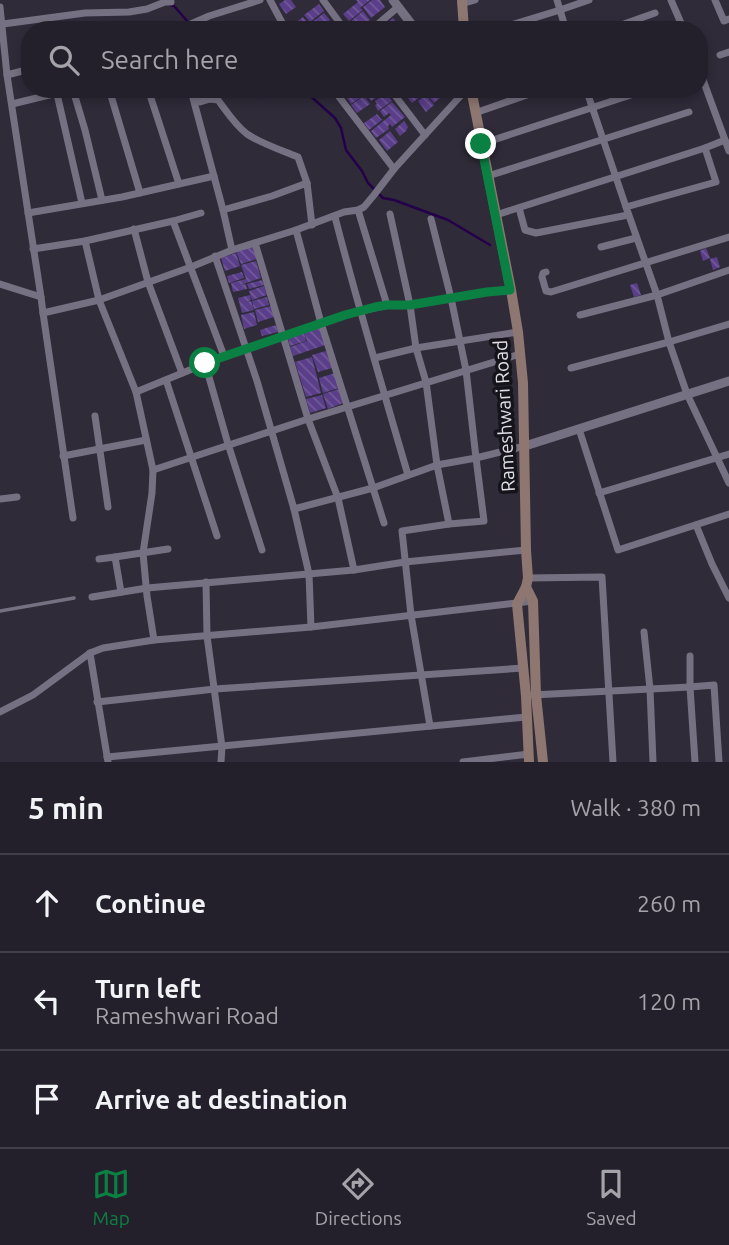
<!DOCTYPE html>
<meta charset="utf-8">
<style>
:root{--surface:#23202b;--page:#2f2d37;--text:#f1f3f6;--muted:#a3a3a9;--line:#403e47;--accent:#0b8043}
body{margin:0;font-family:Ubuntu,sans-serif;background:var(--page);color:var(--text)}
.stop{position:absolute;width:21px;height:21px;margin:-16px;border:5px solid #0b8043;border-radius:50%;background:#fff}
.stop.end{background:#0b8043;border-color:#fff;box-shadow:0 2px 7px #0008}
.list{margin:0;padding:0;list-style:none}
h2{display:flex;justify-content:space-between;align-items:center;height:91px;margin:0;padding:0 28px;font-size:30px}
h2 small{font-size:23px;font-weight:400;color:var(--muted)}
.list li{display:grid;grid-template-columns:46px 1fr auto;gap:21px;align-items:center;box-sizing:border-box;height:98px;padding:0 28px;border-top:2px solid var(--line)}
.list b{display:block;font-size:26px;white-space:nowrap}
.list p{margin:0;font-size:23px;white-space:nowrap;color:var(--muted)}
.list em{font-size:23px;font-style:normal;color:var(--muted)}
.icon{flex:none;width:38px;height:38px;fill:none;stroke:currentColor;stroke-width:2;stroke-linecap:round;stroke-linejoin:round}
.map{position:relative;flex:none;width:729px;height:762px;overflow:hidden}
.search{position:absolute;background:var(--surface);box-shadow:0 4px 10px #0003;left:21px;right:21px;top:21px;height:77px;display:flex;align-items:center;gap:18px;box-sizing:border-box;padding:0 24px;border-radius:28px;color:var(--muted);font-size:26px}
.sheet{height:385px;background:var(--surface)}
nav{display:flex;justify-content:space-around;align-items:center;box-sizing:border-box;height:98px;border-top:2px solid var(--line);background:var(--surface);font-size:19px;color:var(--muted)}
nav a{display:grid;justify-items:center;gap:4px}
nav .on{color:var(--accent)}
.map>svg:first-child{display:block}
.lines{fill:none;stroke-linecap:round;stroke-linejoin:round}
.stream{stroke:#25004a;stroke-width:2.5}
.building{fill:url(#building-back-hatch)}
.service{stroke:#767182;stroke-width:3.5}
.minor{stroke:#767182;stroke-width:7}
.tertiary{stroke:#767182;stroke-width:9}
.secondary{stroke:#8d7770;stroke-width:10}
.route{stroke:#0b8043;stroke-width:9}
.labels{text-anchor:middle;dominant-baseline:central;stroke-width:7;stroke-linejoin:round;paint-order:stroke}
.street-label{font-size:19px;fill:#e0dee7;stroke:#16141b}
</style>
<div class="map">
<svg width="729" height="762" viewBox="0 0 729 762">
<defs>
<pattern id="building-back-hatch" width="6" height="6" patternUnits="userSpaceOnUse" patternTransform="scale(1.75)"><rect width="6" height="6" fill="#5a3e89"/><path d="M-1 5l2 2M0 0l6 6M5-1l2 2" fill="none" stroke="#71599a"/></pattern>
</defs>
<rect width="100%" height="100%" fill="#2f2b39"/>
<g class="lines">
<g class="stream">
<polyline points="170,5 174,6 188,22"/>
<polyline points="246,89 261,97 297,92 307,93 335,118 341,128 346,150 362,171 368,183 383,198 394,200 448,220 490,245"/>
</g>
</g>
<g class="building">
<polygon points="285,0 291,0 296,7 286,14 279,4"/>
<polygon points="356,0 370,0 360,8 363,10 349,21 343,14 358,2"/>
<polygon points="372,0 380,0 385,7 371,18 363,7"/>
<polygon points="319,4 324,11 310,22 304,15"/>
<polygon points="363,11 370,20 356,30 350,22"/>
<polygon points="324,13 330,20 316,30 311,23"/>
<polygon points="303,17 309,24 301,30 290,30 289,28"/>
<polygon points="393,18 401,27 398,30 379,30"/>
<polygon points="330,21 336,28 333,30 318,30"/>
<polygon points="356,89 360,89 364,95 351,104 346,96"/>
<polygon points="362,89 380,89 383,93 371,101"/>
<polygon points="417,89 422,89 425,93 412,103 407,97"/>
<polygon points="430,89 445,89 447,92 434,103 426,93"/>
<polygon points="386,93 392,101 378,111 375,105 377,104 375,101"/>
<polygon points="426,95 434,105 426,112 418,101"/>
<polygon points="364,96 370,104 357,113 351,105"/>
<polygon points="392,102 405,117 392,127 390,124 388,126 389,129 376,138 371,131 391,115 389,113 384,117 380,111"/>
<polygon points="377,114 382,120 369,130 364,123"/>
<polygon points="404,121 408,127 406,131 400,136 395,129"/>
<polygon points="390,131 398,142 387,151 379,140"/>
<polygon points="253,246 257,259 241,264 236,251"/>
<polygon points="706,248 710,258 703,261 700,251"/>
<polygon points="236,253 240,266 225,271 221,258"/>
<polygon points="717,257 720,267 713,270 710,259"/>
<polygon points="256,261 261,278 240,285 246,284 247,289 233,292 231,283 246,279 241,265"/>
<polygon points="242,272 244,278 229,283 227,276"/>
<polygon points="262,280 264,285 249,289 247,284"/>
<polygon points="637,283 641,295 634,297 630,285"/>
<polygon points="264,286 267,295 252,300 249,291"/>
<polygon points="250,295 251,300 246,302 251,301 254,310 242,313 238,298"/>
<polygon points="267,297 269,305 254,309 252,301"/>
<polygon points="271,306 274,317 258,322 255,310"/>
<polygon points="254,312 257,325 244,329 241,315"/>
<polygon points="276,325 278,332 262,336 260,330"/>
<polygon points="319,327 325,345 293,356 290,347 307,341 304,333"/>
<polygon points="304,333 306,341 290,346 288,338"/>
<polygon points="326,351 332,368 318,372 312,355"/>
<polygon points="312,357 321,393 306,397 295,362"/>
<polygon points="335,373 339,388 323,393 319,378"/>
<polygon points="339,389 343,403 328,409 323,394"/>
<polygon points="322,395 326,408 310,413 306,399"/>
</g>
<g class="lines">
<polyline class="service" points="0,611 74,598"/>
<g class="minor">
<polyline points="270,0 286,30"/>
<polyline points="323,0 345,30"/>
<polyline points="557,0 566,30"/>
<polyline points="671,0 684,30"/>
<polyline points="715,0 724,21 729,19"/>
<polyline points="461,4 475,0"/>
<polyline points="0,7 7,75 41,297"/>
<polyline points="3,24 85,13 129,12 147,9 165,2 171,2"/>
<polyline points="166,30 184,27 209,16 260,0"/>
<polyline points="371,30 398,7"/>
<polyline points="495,30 560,10 589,0"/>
<polyline points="607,30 655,13"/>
<polyline points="720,55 729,52"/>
<polyline points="699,69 729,151"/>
<polyline points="7,75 30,69"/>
<polyline points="109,89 140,193"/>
<polyline points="148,89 179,184"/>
<polyline points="333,89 394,169"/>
<polyline points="390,89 425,135"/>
<polyline points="586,89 626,207"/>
<polyline points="73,90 85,130 102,200"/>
<polyline points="57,94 82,203"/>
<polyline points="12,104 74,89"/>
<polyline points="475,113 544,89"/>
<polyline points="725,140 705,148 716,182 626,207 657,295 669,342 687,394 729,483"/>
<polyline points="481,144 649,89"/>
<polyline points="488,176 689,112"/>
<polyline points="519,208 525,230 536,233 628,215"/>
<polyline points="223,210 272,196 307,183"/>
<polyline points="358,210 387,305"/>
<polyline points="28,213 122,197 214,176"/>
<polyline points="390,214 410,305 416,348 426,382 437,465 476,458 466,370 451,298 431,219"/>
<polyline points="496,215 705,148"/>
<path d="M335,217C357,303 383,389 408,475"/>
<polyline points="173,221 201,213"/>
<polyline points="134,229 148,282 182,373"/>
<polyline points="296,230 321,323 384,523"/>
<polyline points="85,241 99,300 136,392 153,470 152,493 143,553 147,596 154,640"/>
<polyline points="255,243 308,419 338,498 354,570"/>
<polyline points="601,247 636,238"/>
<polyline points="33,249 85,241 173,221 224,356"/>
<path d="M232,250L223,210L193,98L200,102L210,99L218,100C227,112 235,125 247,134C262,144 281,150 298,157L307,183L312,225"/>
<polyline points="215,256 257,381 294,509 373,488 437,465 449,524 484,521 476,458 525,446"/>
<polyline points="546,272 543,273 542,277 546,291 551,292 729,237"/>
<polyline points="0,284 41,297 43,313 99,300 191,267 232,250 296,230 344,212 358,210 364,207 374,195 394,169 465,91"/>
<polyline points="43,313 73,518"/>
<polyline points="580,315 657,295 729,270"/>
<polyline points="375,358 416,348 518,332"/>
<polyline points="205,363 228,444 262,550"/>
<polyline points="571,368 669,342 729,324"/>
<polyline points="166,380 217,536"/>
<polyline points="136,392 224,356 345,315 387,305 410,305 487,292 511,290"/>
<polyline points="95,416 108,507"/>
<polyline points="579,429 618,550 729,514"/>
<polyline points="63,456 146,440"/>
<polyline points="153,470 308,419 520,354"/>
<polyline points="599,493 729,454"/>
<polyline points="0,499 17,497"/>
<polyline points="294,509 309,574 311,627"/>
<polyline points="696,525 712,564 729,598"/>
<polyline points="99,559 115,557"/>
<polyline points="528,578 602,577 613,762"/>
<polyline points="206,582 207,636 222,747 221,762"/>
<polyline points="121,592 115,557 168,549"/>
<polyline points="92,597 147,588 354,570 405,562 526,550"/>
<polyline points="644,632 650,689 653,762"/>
<polyline points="90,653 108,762"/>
<polyline points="690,656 690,687 714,685 719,762"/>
<polyline points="532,695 690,687 695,762"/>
<polyline points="97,702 215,689 523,668"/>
<polyline points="0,712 33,695 90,653 103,648 154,640 311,627 533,601"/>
<polyline points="430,726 411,615 402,531 449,524"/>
<polyline points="107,757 526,717"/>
<polyline points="463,762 529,754"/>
</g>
<g class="tertiary">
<polyline points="393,0 416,30"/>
<polyline points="525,446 729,381"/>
</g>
<g class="secondary">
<polyline points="462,0 464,30"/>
<polyline points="471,89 511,290 518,332 523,383 526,550 528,578 526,587 517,604 526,696 529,762"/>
<polyline points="526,587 533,601 536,695 543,762"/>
</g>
</g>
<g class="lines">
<polyline class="route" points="205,363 345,315 375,307 387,305 410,305 487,292 510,290 481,144"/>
</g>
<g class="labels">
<g class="street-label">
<text transform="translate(504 416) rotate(-93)">Rameshwari Road</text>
</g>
</g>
</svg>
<div class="stop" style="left:205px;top:363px"></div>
<div class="stop end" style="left:481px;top:144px"></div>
<div class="search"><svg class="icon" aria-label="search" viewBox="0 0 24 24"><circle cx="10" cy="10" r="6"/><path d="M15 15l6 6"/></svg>Search here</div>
</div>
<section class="sheet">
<h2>5 min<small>Walk · 380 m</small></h2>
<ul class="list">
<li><svg class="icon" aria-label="ahead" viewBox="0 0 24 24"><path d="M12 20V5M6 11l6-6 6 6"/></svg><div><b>Continue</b></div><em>260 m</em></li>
<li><svg class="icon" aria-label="left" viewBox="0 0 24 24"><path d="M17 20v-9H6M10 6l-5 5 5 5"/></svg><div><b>Turn left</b><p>Rameshwari Road</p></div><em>120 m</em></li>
<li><svg class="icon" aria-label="arrive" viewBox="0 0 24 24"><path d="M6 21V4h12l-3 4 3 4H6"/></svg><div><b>Arrive at destination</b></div></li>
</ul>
</section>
<nav>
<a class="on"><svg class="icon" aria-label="map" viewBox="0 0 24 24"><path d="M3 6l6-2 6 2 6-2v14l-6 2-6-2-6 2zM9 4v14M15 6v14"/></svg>Map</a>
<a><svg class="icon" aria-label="directions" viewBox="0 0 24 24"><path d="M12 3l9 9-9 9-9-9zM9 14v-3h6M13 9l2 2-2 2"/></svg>Directions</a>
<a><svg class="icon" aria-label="saved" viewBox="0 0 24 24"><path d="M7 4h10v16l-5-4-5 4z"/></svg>Saved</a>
</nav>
